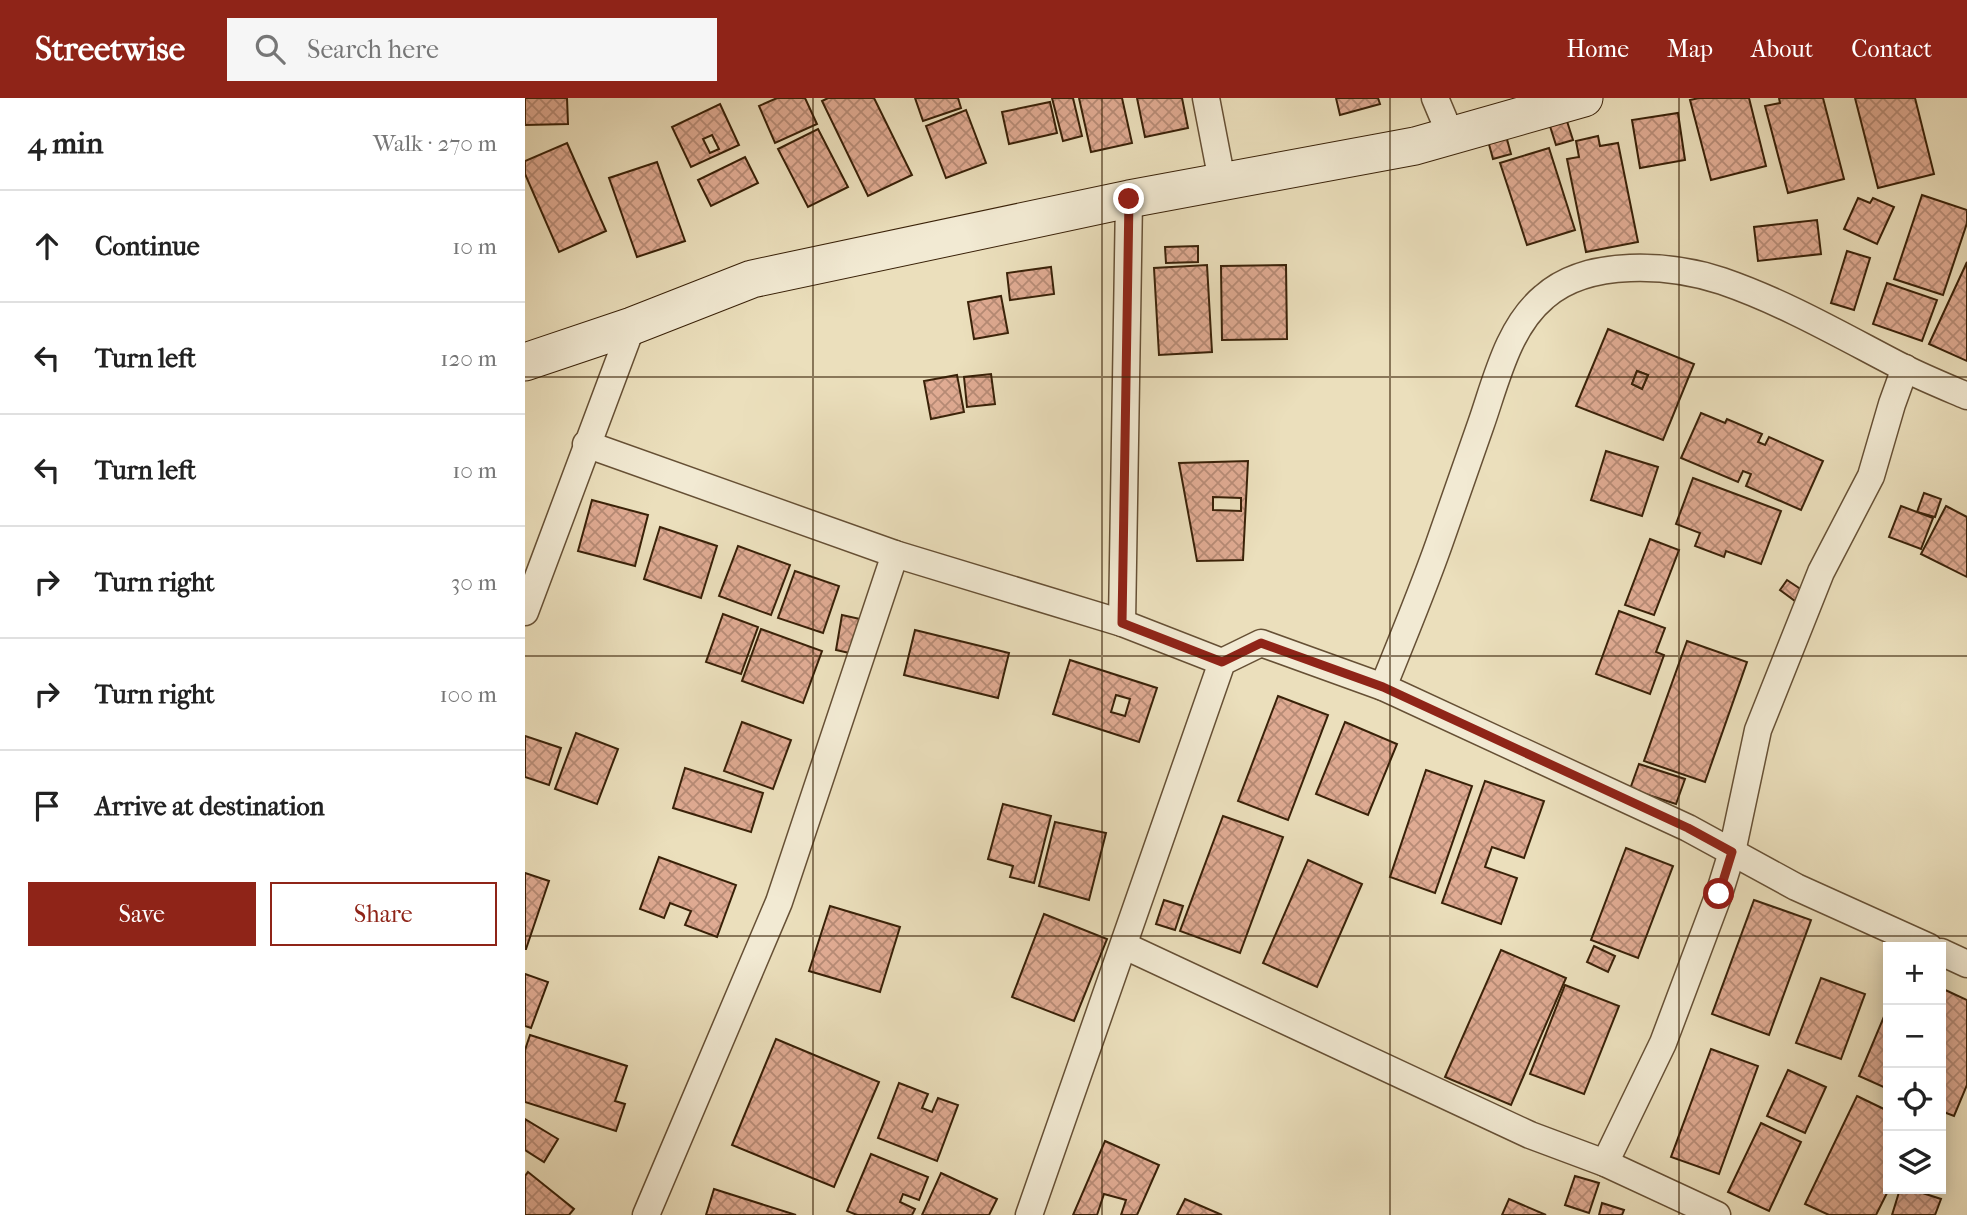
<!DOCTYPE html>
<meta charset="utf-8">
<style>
:root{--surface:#fff;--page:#f6f6f6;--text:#222;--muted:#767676;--line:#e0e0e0;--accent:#8f2418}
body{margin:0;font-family:"IM FELL French Canon",serif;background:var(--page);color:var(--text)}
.controls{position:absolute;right:21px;bottom:21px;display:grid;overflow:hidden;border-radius:0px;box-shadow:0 4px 18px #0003}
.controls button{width:63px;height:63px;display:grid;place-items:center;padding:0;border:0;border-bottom:2px solid var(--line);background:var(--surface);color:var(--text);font:35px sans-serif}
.stop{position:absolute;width:21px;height:21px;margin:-16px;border:5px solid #8f2418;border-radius:50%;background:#fff}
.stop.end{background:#8f2418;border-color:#fff;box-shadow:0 2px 7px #0008}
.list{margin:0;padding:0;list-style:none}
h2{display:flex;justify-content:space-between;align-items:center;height:91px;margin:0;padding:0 28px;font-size:30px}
h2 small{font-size:23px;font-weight:400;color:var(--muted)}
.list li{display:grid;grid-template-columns:46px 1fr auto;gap:21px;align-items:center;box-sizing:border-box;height:112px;padding:0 28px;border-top:2px solid var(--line)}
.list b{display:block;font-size:26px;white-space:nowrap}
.list em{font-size:23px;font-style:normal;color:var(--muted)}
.actions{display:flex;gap:14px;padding:21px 28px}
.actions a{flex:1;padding:16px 0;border:2px solid var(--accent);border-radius:0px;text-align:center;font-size:24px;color:var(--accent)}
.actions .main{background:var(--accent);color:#fff}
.icon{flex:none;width:38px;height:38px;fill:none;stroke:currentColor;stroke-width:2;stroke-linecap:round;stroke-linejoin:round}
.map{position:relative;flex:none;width:1442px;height:1117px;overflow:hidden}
header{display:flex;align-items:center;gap:42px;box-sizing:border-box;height:98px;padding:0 35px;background:var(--accent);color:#fff}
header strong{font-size:33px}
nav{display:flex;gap:38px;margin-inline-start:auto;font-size:24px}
.search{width:490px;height:63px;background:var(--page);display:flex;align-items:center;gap:18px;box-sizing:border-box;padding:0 24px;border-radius:0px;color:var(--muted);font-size:26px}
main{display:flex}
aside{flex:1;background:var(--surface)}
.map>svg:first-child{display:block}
.building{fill:url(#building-cross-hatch);stroke:#392108;stroke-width:2;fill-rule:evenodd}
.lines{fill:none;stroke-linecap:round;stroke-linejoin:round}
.street-casing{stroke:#665035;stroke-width:29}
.secondary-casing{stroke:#392108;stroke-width:39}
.street{stroke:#f2ead3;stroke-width:26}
.secondary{stroke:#f2ead3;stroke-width:37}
.route{stroke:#8f2418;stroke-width:9}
.grid{fill:none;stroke:#392108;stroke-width:2;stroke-opacity:0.55}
</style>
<header>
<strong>Streetwise</strong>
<div class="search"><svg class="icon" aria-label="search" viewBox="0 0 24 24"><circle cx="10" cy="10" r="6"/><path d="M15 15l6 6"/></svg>Search here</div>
<nav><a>Home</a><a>Map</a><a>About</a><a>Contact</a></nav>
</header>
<main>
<aside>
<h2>4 min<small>Walk · 270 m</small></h2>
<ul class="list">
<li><svg class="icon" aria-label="ahead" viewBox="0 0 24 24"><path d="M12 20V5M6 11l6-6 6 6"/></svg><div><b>Continue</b></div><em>10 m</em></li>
<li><svg class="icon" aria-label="left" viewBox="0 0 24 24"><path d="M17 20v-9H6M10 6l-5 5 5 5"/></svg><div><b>Turn left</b></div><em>120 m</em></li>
<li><svg class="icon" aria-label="left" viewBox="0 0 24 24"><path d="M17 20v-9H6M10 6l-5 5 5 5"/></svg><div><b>Turn left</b></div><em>10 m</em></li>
<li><svg class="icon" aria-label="right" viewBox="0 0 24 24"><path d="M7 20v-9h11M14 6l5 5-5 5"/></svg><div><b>Turn right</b></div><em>30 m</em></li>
<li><svg class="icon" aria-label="right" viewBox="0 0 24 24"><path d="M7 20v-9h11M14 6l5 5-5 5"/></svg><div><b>Turn right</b></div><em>100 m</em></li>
<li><svg class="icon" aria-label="arrive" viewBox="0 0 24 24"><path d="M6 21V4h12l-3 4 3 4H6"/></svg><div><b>Arrive at destination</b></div></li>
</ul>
<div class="actions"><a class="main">Save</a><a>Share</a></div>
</aside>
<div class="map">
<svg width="1442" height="1117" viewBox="0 0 1442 1117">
<defs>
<pattern id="building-cross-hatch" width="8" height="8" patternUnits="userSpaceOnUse" patternTransform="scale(1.75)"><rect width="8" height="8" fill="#e0ab93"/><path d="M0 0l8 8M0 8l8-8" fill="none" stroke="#b78b76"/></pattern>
</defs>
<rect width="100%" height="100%" fill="#ebdfbc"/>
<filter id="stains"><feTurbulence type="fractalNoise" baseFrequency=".00286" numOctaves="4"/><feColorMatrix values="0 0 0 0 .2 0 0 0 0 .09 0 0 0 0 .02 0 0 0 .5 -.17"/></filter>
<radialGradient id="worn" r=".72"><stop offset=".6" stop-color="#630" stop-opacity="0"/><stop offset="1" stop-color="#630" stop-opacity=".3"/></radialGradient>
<g class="building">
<polygon points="0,0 42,0 43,26 0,27"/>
<polygon points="252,0 280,0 292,26 250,45 234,8"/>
<polygon points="303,0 349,0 387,77 343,98 297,3"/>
<polygon points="390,0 433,0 436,10 398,23"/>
<polygon points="527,0 548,0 557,38 538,43"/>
<polygon points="554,0 597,0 607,45 566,54"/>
<polygon points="612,0 657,0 663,30 620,39"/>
<polygon points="811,0 853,0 855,6 815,17"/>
<polygon points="1174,0 1224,0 1241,68 1186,82 1165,2"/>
<polygon points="1254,0 1298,0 1319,81 1263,95 1240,8 1255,5"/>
<polygon points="1330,0 1390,0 1409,76 1353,90"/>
<polygon points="525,4 532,35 484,46 477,14"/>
<path d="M195,6L214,47L166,69L147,29ZM187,37L194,51L185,55L178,41Z"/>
<polygon points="441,12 461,65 421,80 401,28"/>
<polygon points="1153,15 1160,62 1115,70 1107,22"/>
<polygon points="1040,17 1048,42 1031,47 1023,22"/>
<polygon points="293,31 323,89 283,109 253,51"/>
<polygon points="980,34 986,56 968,61 962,39"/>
<polygon points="1073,38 1075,48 1093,45 1113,144 1061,154 1042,61 1054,59 1051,43"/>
<polygon points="42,45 81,133 34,154 0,76 0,63"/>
<polygon points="1024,50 1050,132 1002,147 975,65"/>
<polygon points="220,59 233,85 186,108 173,82"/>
<polygon points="132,64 160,143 112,159 84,80"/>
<polygon points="1397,97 1442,112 1442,125 1418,197 1369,181"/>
<polygon points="1333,100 1345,105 1348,100 1369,109 1352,146 1319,131"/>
<polygon points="1292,122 1296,156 1233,163 1229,129"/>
<polygon points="673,148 673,164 641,165 640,149"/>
<polygon points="1322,153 1345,160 1329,212 1306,205"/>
<polygon points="1442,164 1442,263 1404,246"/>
<polygon points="682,167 687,254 634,257 629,170"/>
<polygon points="761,167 762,241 697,242 696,168"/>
<polygon points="526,169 529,196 485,202 482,175"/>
<polygon points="1362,185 1412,202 1397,243 1348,226"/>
<polygon points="476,198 483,235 449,241 443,204"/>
<path d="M1083,231L1169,266L1138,342L1051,308ZM1112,273L1123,277L1117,291L1107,286Z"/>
<polygon points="1112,273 1123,277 1117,291 1107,286"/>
<polygon points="466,276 470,306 442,309 439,279"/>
<polygon points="432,277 439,314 406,321 399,283"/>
<polygon points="1176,315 1200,325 1202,321 1237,336 1233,344 1240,347 1244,339 1298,363 1276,412 1221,388 1226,376 1218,373 1213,384 1156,360"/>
<polygon points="1081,353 1133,369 1117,418 1066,402"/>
<path d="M723,363L718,462L672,463L654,365ZM688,399L716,400V413L688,412Z"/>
<polygon points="1168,380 1256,413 1236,466 1201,453 1199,459 1170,448 1175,435 1151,426"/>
<polygon points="1399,395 1416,401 1410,419 1392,414"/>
<polygon points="67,402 123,417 110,468 53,453"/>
<polygon points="1376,408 1408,420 1396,451 1364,439"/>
<polygon points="1421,408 1442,419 1442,479 1396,456"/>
<polygon points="135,429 192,448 176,500 119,481"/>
<polygon points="1125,441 1154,452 1129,517 1100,507"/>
<polygon points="213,448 265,467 246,517 194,498"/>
<polygon points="270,473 314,488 298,535 253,520"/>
<polygon points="1262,482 1277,492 1270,503 1255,492"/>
<polygon points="1094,513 1140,530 1131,554 1139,557 1125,596 1071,576"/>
<polygon points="198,516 233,529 216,576 181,564"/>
<polygon points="317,517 335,521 329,556 311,552"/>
<polygon points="236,531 297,553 278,605 217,583"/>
<polygon points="390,532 484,555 473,600 379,577"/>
<polygon points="1162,543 1222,564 1180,684 1119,663"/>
<path d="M545,562L632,590L614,644L528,616ZM591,597L605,601L600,618L586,614Z"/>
<polygon points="753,598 803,617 763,722 713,703"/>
<polygon points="217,624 266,642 248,691 199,673"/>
<polygon points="820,624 872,646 843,717 791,696"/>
<polygon points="51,635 93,651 72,706 30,691"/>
<polygon points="0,638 36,650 24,687 0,679"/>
<polygon points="1114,666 1160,681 1151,706 1105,691"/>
<polygon points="160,670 238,695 226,734 148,710"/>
<polygon points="901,672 947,688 910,795 865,779"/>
<polygon points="960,683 1019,703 999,760 967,749 960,769 992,780 976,826 917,805"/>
<polygon points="478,706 526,718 509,785 485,779 488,768 463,761"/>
<polygon points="698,718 758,739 715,855 655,833"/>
<polygon points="530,724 581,735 564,802 514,788"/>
<polygon points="1101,750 1148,768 1113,860 1066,842"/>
<polygon points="134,759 211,787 192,839 160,827 166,813 145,805 139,820 115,811"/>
<polygon points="783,762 837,786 792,889 738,865"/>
<polygon points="0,775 24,783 1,851 0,851"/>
<polygon points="639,802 658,808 650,832 631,826"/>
<polygon points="1229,802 1286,822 1244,937 1187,916"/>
<polygon points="305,808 375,829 355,894 284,873"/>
<polygon points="519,816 582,841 549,923 487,899"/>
<polygon points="1069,848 1090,858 1083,874 1062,864"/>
<polygon points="976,852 1041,880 986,1007 920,979"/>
<polygon points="0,876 23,884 6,930 0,928"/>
<polygon points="1296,880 1340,896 1316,961 1271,945"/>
<polygon points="1040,887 1094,908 1059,996 1005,976"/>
<polygon points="1416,890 1442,902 1442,987 1429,1018 1416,1013"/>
<polygon points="1363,909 1363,991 1334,978"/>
<polygon points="5,937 102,968 90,1003 100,1006 91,1033 0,1004 0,952"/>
<polygon points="251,941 354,984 309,1089 207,1047"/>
<polygon points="1186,951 1233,968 1194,1076 1146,1059"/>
<polygon points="1263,972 1301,989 1280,1035 1242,1018"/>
<polygon points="374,985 403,996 397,1010 407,1014 413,1000 433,1007 412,1063 353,1040"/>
<polygon points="1332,998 1363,1013 1364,1091 1351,1117 1304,1117 1280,1106"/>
<polygon points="0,1021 33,1041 19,1064 0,1052"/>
<polygon points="1236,1025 1276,1044 1244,1113 1203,1094"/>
<polygon points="580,1043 634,1067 612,1117 596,1117 601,1102 579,1096 572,1117 548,1117"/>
<polygon points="346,1056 403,1079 394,1102 378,1096 375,1104 390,1111 387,1117 332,1117 322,1113"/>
<polygon points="3,1074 49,1111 44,1117 0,1117 0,1078"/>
<polygon points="416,1075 472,1101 464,1117 397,1117"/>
<polygon points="1050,1078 1074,1085 1064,1115 1040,1107"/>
<polygon points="189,1091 271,1117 181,1117"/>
<polygon points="1375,1091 1385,1091 1416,1101 1410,1117 1367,1117"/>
<polygon points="660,1101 697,1117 652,1117"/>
<polygon points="984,1101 1021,1117 977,1117"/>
<polygon points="1077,1105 1099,1112 1097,1117 1074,1117"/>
</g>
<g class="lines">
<defs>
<g id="street">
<polyline points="681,0 697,83"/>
<polyline points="910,0 926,38"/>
<polyline points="61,346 370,456 597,525 697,564"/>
<polyline points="0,514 107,228"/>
<polyline points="597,525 604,101"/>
<path d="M858,589C877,542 897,494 914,446C928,406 942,366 956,326C971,283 983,229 1019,199C1063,160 1145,166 1197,183C1261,205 1319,239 1379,270C1399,280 1421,289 1442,298"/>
<polyline points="600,848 1005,1037 1080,1065 1192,1117"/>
<polyline points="1416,854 1442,866"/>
<polyline points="1080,1065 1138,945 1194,796 1207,754 1233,632 1296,474 1346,378 1367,306 1380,270"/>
<polyline points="121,1117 254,804 370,456"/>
<polyline points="504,1117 697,564 736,545 858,589 1163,730 1271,789 1404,849"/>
</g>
<polyline id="secondary" points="0,264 107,228 227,181 604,101 890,48 1059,0"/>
</defs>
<use href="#street" class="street-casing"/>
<use href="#secondary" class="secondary-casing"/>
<use href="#street" class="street"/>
<use href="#secondary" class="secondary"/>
</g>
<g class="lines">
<polyline class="route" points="604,101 597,525 697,564 736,545 858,589 1163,730 1207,754 1194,796"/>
</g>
<path class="grid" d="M288,0V1117M577,0V1117M865,0V1117M1154,0V1117M0,279H1442M0,558H1442M0,838H1442"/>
<rect width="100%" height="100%" filter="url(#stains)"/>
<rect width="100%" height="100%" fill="url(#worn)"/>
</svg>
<div class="controls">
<button>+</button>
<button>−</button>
<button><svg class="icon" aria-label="locate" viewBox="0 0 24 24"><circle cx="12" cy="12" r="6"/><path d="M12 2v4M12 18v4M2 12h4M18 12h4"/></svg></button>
<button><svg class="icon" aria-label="layers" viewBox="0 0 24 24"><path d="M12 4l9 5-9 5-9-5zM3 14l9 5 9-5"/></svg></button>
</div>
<div class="stop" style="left:1194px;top:796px"></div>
<div class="stop end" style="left:604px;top:101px"></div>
</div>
</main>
